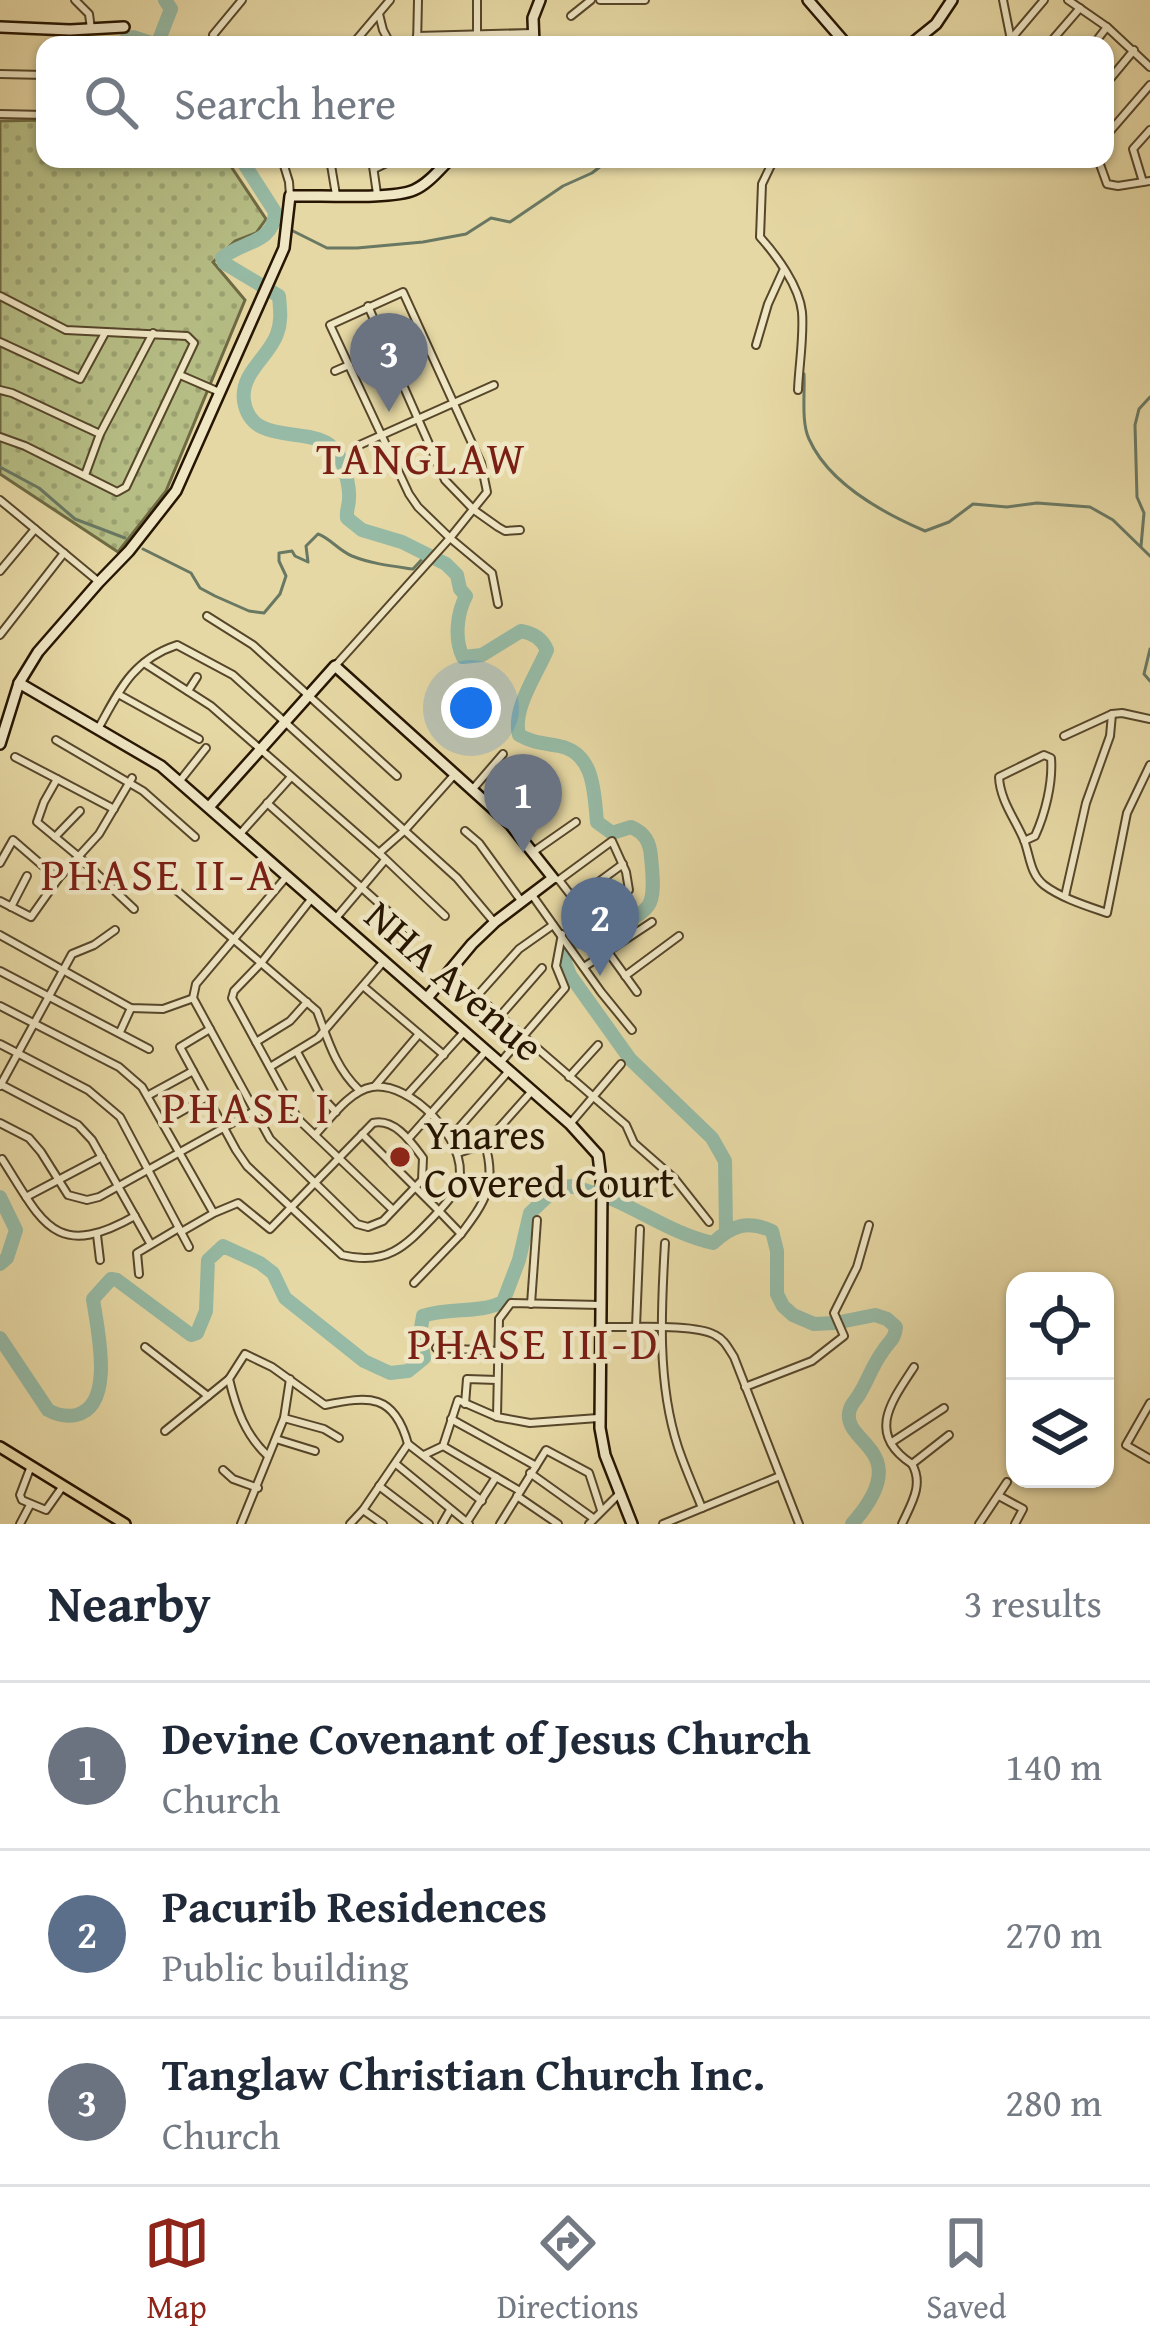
<!DOCTYPE html>
<style>
:root{--surface:#fff;--page:#f2f2f3;--text:#1f2937;--muted:#747a83;--line:#e0e1e3;--accent:#8f2418}
body{margin:0;font-family:"Gentium Book Plus",serif;background:var(--page);color:var(--text)}
.controls{position:absolute;right:36px;bottom:36px;display:grid;overflow:hidden;border-radius:24px;box-shadow:0 3px 9px #0004}
.controls button{width:108px;height:108px;display:grid;place-items:center;padding:0;border:0;border-bottom:3px solid var(--line);background:var(--surface);color:var(--text);font:60px sans-serif}
.you{position:absolute;left:471px;top:708px;width:42px;height:42px;margin:-30px;border:9px solid #fff;border-radius:50%;background:#1a73e8;box-shadow:0 0 0 18px #1a73e833}
.badge{display:grid;place-items:center;width:78px;height:78px;border-radius:50%;background:var(--accent);color:#fff;font-size:39px;font-weight:700}
.pin{position:absolute;translate:-50% -99px;filter:drop-shadow(0 3px 6px #0008)}
.pin::after{content:'';position:absolute;top:63px;width:42px;height:36px;background:inherit;clip-path:polygon(0 0,100% 0,50% 100%)}
.list{margin:0;padding:0;list-style:none}
h2{display:flex;justify-content:space-between;align-items:center;height:156px;margin:0;padding:0 48px;font-size:51px}
h2 small{font-size:39px;font-weight:400;color:var(--muted)}
.list li{display:grid;grid-template-columns:78px 1fr auto;gap:36px;align-items:center;box-sizing:border-box;height:168px;padding:0 48px;border-top:3px solid var(--line)}
.list b{display:block;font-size:45px;white-space:nowrap}
.list p{margin:0;font-size:39px;white-space:nowrap;color:var(--muted)}
.list em{font-size:39px;font-style:normal;color:var(--muted)}
.icon{flex:none;width:66px;height:66px;fill:none;stroke:currentColor;stroke-width:2;stroke-linecap:round;stroke-linejoin:round}
.map{position:relative;flex:none;width:1150px;height:1524px;overflow:hidden}
.search{position:absolute;background:var(--surface);box-shadow:0 3px 9px #0004;left:36px;right:36px;top:36px;height:132px;display:flex;align-items:center;gap:30px;box-sizing:border-box;padding:0 42px;border-radius:24px;color:var(--muted);font-size:45px}
.sheet{height:660px;background:var(--surface)}
nav{display:flex;justify-content:space-around;align-items:center;box-sizing:border-box;height:168px;border-top:3px solid var(--line);background:var(--surface);font-size:33px;color:var(--muted)}
nav a{display:grid;justify-items:center;gap:6px}
nav .on{color:var(--accent)}
.map>svg:first-child{display:block}
.grass{fill:url(#grass-dots);stroke:#6e6a43;stroke-width:3}
.lines{fill:none;stroke-linecap:round;stroke-linejoin:round}
.stream{stroke:#697863;stroke-width:3}
.river{stroke:#96baa5;stroke-width:14}
.street-casing{stroke:#56462a;stroke-width:10}
.secondary-casing{stroke:#261501;stroke-width:14}
.primary-casing{stroke:#261501;stroke-width:14}
.street{stroke:#efe6c4;stroke-width:6}
.secondary{stroke:#efe6c4;stroke-width:9}
.primary{stroke:#e6d8a4;stroke-width:9}
.poi-dot{fill:#8f2418;stroke:#efe6c4;stroke-width:4.5}
.labels{text-anchor:middle;dominant-baseline:central;stroke-width:9;stroke-linejoin:round;paint-order:stroke}
.street-label{font-size:42px;fill:#261501;stroke:#efe6c4}
.poi-label{font-size:42px;fill:#261501;stroke:#efe6c4;text-anchor:start}
.neighbourhood-label{font-size:45px;letter-spacing:3px;fill:#7a1f14;stroke:#efe6c4}
</style>
<div class="map">
<svg width="1150" height="1524" viewBox="0 0 1150 1524">
<defs>
<pattern id="grass-dots" width="8" height="8" patternUnits="userSpaceOnUse" patternTransform="scale(3)"><rect width="8" height="8" fill="#b6be85"/><path d="M2 2h.1M6 6h.1" fill="none" stroke="#9ca271" stroke-width="1.8" stroke-linecap="round"/></pattern>
</defs>
<rect width="100%" height="100%" fill="#e6d8a4"/>
<filter id="stains"><feTurbulence type="fractalNoise" baseFrequency=".00167" numOctaves="4"/><feColorMatrix values="0 0 0 0 .2 0 0 0 0 .09 0 0 0 0 .02 0 0 0 .5 -.17"/></filter>
<radialGradient id="worn" r=".72"><stop offset=".6" stop-color="#630" stop-opacity="0"/><stop offset="1" stop-color="#630" stop-opacity=".3"/></radialGradient>
<polygon class="grass" points="45,120 45,159 226,159 266,219 256,233 235,241 213,262 245,300 166,491 118,552 0,474 0,121"/>
<g class="lines">
<g class="stream">
<polyline points="275,222 327,248 357,248 423,242 466,234 491,218 510,222 563,186 592,173 610,159"/>
<path d="M804,374C805,393 801,422 809,439C829,484 883,513 925,531L949,522L973,504L1007,507L1037,503L1090,507L1113,520L1150,556"/>
<polyline points="0,467 39,488 75,519 125,538"/>
<polyline points="1141,546 1144,513 1137,497 1135,425 1139,409 1150,397"/>
<path d="M143,549L191,573L200,588L215,596L249,611L264,613L280,594L286,576L279,561V553L292,551L295,556L308,562L306,546L318,534C330,538 338,550 352,556C372,564 392,566 413,569L425,556"/>
<polyline points="1150,649 1144,674 1150,681"/>
</g>
<g class="river">
<polyline points="123,45 126,39 133,37 157,45 171,9 165,0"/>
<path d="M241,159L275,212C274,244 242,241 222,258L224,263L279,296C280,309 282,321 277,334C269,357 240,373 244,401C252,451 318,421 337,453C344,463 350,487 349,499C349,505 346,511 347,518L362,530L402,542L446,564L457,575L460,589L466,596C457,613 454,639 463,657L482,655L521,631C533,633 542,638 547,650C537,674 512,709 519,735C533,743 544,743 559,746C595,753 594,793 597,822L612,833L631,827C645,833 650,842 651,857C652,870 656,895 648,906C636,923 597,932 579,942"/>
<polyline points="567,952 565,962 570,975 630,1059 712,1138 725,1161 726,1231"/>
<polyline points="0,1197 16,1230 7,1258 0,1264"/>
<path d="M0,1338L48,1410C57,1415 66,1417 76,1415C116,1406 97,1328 93,1299L111,1279L117,1280L191,1335L197,1333L206,1311L208,1260L223,1246L260,1263L273,1273L285,1298L364,1361L390,1373L408,1371L424,1358L420,1334L423,1316C450,1307 478,1314 503,1302L519,1260L530,1213L549,1195L570,1186C588,1191 608,1196 625,1205C654,1219 681,1236 713,1243C732,1225 748,1220 772,1231L777,1251V1294L783,1306L793,1315L814,1324L835,1323L875,1315L887,1319L896,1327C895,1340 889,1341 883,1351C873,1364 868,1380 860,1393C857,1399 852,1403 850,1409C838,1444 919,1448 852,1524"/>
</g>
<defs>
<g id="street">
<polyline points="75,0 89,14 91,29"/>
<polyline points="477,0 477,45"/>
<polyline points="600,0 645,0"/>
<polyline points="1003,0 1012,45"/>
<polyline points="1068,0 1107,27 1150,67"/>
<polyline points="379,14 383,30 391,45"/>
<polyline points="571,16 591,0"/>
<polyline points="417,36 532,33"/>
<polyline points="1011,39 1044,0"/>
<polyline points="219,45 213,35 242,0"/>
<polyline points="352,45 390,0"/>
<polyline points="417,45 418,0"/>
<polyline points="1048,45 1080,8"/>
<polyline points="1093,45 1107,27"/>
<polyline points="0,74 45,75"/>
<polyline points="1105,85 1134,50"/>
<polyline points="0,114 45,115"/>
<polyline points="1105,137 1150,85"/>
<polyline points="282,159 289,182 290,196"/>
<polyline points="330,159 336,195"/>
<polyline points="372,159 377,194"/>
<path d="M774,159L762,184L760,237C777,256 799,286 802,312C804,337 799,365 798,390"/>
<polyline points="1098,159 1107,184 1118,186 1150,181"/>
<polyline points="374,169 395,159"/>
<polyline points="1143,182 1133,149 1150,130"/>
<polyline points="0,296 66,330 187,336 194,343 126,487 117,492 25,446 0,437"/>
<polyline points="368,306 445,480 474,510 498,527 505,531 520,530"/>
<polyline points="0,342 80,379 105,333"/>
<polyline points="756,345 768,304 783,271"/>
<polyline points="335,371 349,365"/>
<polyline points="180,375 217,391"/>
<polyline points="0,390 12,393 100,434"/>
<polyline points="355,447 494,385"/>
<polyline points="85,475 100,434 153,333"/>
<polyline points="0,500 99,582"/>
<polyline points="0,571 35,529"/>
<polyline points="207,616 253,645 397,776"/>
<polyline points="0,635 64,553"/>
<polyline points="144,663 211,706 379,853 445,916"/>
<polyline points="335,666 450,538 487,492 481,463 403,292 330,325 409,494 418,507 450,538 492,573 498,604"/>
<polyline points="188,691 197,677"/>
<polyline points="118,694 199,739"/>
<path d="M98,729C119,691 132,660 177,645L233,675L457,878L494,922"/>
<polyline points="1064,736 1112,714 1122,713 1150,719"/>
<polyline points="56,740 143,791 195,837"/>
<polyline points="15,757 57,779"/>
<polyline points="179,782 206,748"/>
<polyline points="472,790 503,754"/>
<polyline points="267,803 410,931"/>
<polyline points="114,809 57,779 44,802 37,822 78,856 134,909"/>
<polyline points="499,814 537,771"/>
<polyline points="465,831 479,843 522,902"/>
<polyline points="240,834 291,777"/>
<polyline points="55,837 80,811"/>
<path d="M1024,841L1035,836C1045,814 1053,783 1051,758L1044,755L999,777C1000,800 1015,819 1024,840C1030,856 1030,874 1044,885C1061,898 1087,906 1107,913L1127,813L1150,765"/>
<polyline points="533,852 576,822"/>
<polyline points="379,853 405,830 455,774"/>
<polyline points="0,863 13,840 58,879"/>
<path d="M161,877L317,1011C328,1040 335,1067 359,1090"/>
<polyline points="553,878 559,880 590,920 629,890 626,872 612,841 559,880"/>
<polyline points="532,895 601,992 632,1030"/>
<polyline points="1065,896 1086,803 1110,736 1112,714"/>
<polyline points="312,898 261,963 234,991 232,998 298,1119 393,1210"/>
<polyline points="574,900 623,864"/>
<polyline points="0,901 31,917 58,879 99,834 132,778"/>
<polyline points="11,907 27,876"/>
<polyline points="336,918 385,860"/>
<polyline points="0,935 131,1008 163,1009 191,999"/>
<polyline points="608,952 637,992"/>
<polyline points="584,967 652,922"/>
<polyline points="0,971 149,1049"/>
<polyline points="449,972 626,1125 634,1143 675,1179 709,1222"/>
<polyline points="625,976 679,936"/>
<polyline points="363,986 444,1055"/>
<polyline points="477,996 519,949 553,925"/>
<polyline points="0,1006 119,1067 142,1087 213,1212"/>
<polyline points="500,1016 542,968"/>
<path d="M210,1029L180,1047L236,1150L247,1166L342,1255C390,1267 408,1243 439,1211L461,1234C485,1202 497,1185 485,1144"/>
<polyline points="120,1032 131,1008"/>
<polyline points="256,1042 290,1021 307,1002"/>
<polyline points="0,1044 88,1090 120,1117 189,1247"/>
<polyline points="297,1052 321,1096 336,1112"/>
<polyline points="500,1063 565,988 556,966 562,934"/>
<polyline points="270,1067 318,1038 384,961"/>
<polyline points="569,1077 598,1045"/>
<polyline points="0,1084 78,1125 92,1140 150,1243"/>
<polyline points="0,1086 72,954 94,945 115,930"/>
<polyline points="375,1086 419,1034"/>
<polyline points="149,1095 193,1071"/>
<polyline points="407,1095 464,1032"/>
<polyline points="163,1122 207,1097"/>
<polyline points="0,1123 29,1138 41,1152 68,1195 87,1200 99,1197 254,1111"/>
<polyline points="570,1124 621,1064"/>
<path d="M315,1135C330,1119 349,1091 372,1087C411,1081 468,1141 459,1180C456,1193 447,1202 439,1211L362,1134"/>
<polyline points="451,1137 508,1072"/>
<polyline points="409,1138 486,1051"/>
<polyline points="458,1153 485,1144 532,1091"/>
<path d="M2,1159C42,1221 54,1262 135,1216"/>
<polyline points="26,1197 102,1157"/>
<path d="M181,1232L214,1213L238,1203L270,1229L373,1123C395,1118 411,1142 423,1158L422,1180L383,1221L368,1227L357,1224L270,1139L193,998L196,984L287,876"/>
<polyline points="97,1235 100,1260"/>
<path d="M665,1243C661,1310 657,1383 678,1447C685,1468 694,1488 702,1508"/>
<polyline points="139,1274 137,1253 179,1228"/>
<polyline points="414,1283 461,1234"/>
<polyline points="531,1304 537,1220"/>
<path d="M600,1327C627,1328 694,1323 715,1335C725,1340 728,1348 734,1357L799,1524"/>
<polyline points="636,1327 640,1229"/>
<polyline points="145,1347 208,1396"/>
<polyline points="436,1348 497,1351"/>
<path d="M914,1367C891,1402 866,1434 912,1464L949,1435"/>
<polyline points="745,1387 812,1361 844,1336 834,1313 857,1267 869,1225"/>
<polyline points="1150,1403 1126,1445 1150,1459"/>
<polyline points="465,1404 467,1379 497,1380"/>
<polyline points="284,1418 324,1429 339,1438"/>
<polyline points="598,1418 530,1423 497,1417 499,1319 511,1303 600,1305"/>
<polyline points="451,1419 536,1466"/>
<polyline points="165,1431 229,1379"/>
<polyline points="276,1439 315,1451"/>
<polyline points="892,1442 944,1408"/>
<polyline points="408,1444 482,1501"/>
<polyline points="443,1446 520,1491"/>
<polyline points="424,1455 443,1446 458,1400 497,1417"/>
<path d="M268,1456C245,1435 236,1408 229,1379L245,1354L272,1367L325,1405C369,1396 394,1393 408,1444L363,1510L350,1524"/>
<polyline points="396,1464 469,1524"/>
<polyline points="31,1466 20,1495 22,1500 46,1510 63,1486"/>
<polyline points="223,1470 233,1479 258,1488"/>
<polyline points="530,1473 593,1518"/>
<polyline points="379,1486 429,1524"/>
<polyline points="517,1496 558,1524"/>
<polyline points="999,1496 1023,1509 1015,1524"/>
<polyline points="363,1510 383,1524"/>
<polyline points="467,1522 496,1477"/>
<polyline points="20,1524 30,1505"/>
<polyline points="241,1524 284,1418 290,1379"/>
<polyline points="442,1524 450,1510"/>
<polyline points="500,1524 546,1450 589,1473 601,1510"/>
<polyline points="589,1524 619,1494"/>
<polyline points="663,1524 780,1476"/>
<path d="M902,1524C911,1504 924,1485 912,1464"/>
<polyline points="979,1524 1007,1482"/>
</g>
<g id="secondary">
<polyline points="808,0 847,45"/>
<polyline points="0,27 70,30 124,27"/>
<polyline points="534,45 533,18 540,0"/>
<polyline points="910,45 936,24 952,0"/>
<polyline points="19,683 161,766 570,1124 598,1155 602,1188 600,1428 605,1455 632,1524"/>
<path d="M0,744L19,683L38,652L99,582L129,551L176,491L284,248L290,196C317,195 392,200 414,190C428,184 439,170 450,159"/>
<polyline points="209,807 335,666 510,824 553,878 495,922 472,944 427,998"/>
</g>
<polyline id="primary" points="0,1447 125,1524"/>
</defs>
<use href="#street" class="street-casing"/>
<use href="#secondary" class="secondary-casing"/>
<use href="#primary" class="primary-casing"/>
<use href="#street" class="street"/>
<use href="#secondary" class="secondary"/>
<use href="#primary" class="primary"/>
</g>
<circle class="poi-dot" cx="400" cy="1157" r="12"/>
<g class="labels">
<g class="street-label">
<text transform="translate(455 980) rotate(41)">NHA Avenue</text>
</g>
<g class="poi-label">
<text x="424" y="1133">Ynares<tspan x="424" dy="48">Covered Court</tspan></text>
</g>
<g class="neighbourhood-label">
<text x="422" y="457">TANGLAW</text>
<text x="159" y="873">PHASE II-A</text>
<text x="247" y="1106">PHASE I</text>
<text x="534" y="1342">PHASE III-D</text>
</g>
</g>
<rect width="100%" height="100%" filter="url(#stains)"/>
<rect width="100%" height="100%" fill="url(#worn)"/>
</svg>
<div class="controls">
<button><svg class="icon" aria-label="locate" viewBox="0 0 24 24"><circle cx="12" cy="12" r="6"/><path d="M12 2v4M12 18v4M2 12h4M18 12h4"/></svg></button>
<button><svg class="icon" aria-label="layers" viewBox="0 0 24 24"><path d="M12 4l9 5-9 5-9-5zM3 14l9 5 9-5"/></svg></button>
</div>
<div class="you"></div>
<div class="pin badge" style="left:523px;top:853px;background:#6b7280">1</div>
<div class="pin badge" style="left:600px;top:976px;background:#5c6f8a">2</div>
<div class="pin badge" style="left:389px;top:412px;background:#6b7280">3</div>
<div class="search"><svg class="icon" aria-label="search" viewBox="0 0 24 24"><circle cx="10" cy="10" r="6"/><path d="M15 15l6 6"/></svg>Search here</div>
</div>
<section class="sheet">
<h2>Nearby<small>3 results</small></h2>
<ul class="list">
<li><span class="badge" style="background:#6b7280">1</span><div><b>Devine Covenant of Jesus Church</b><p>Church</p></div><em>140 m</em></li>
<li><span class="badge" style="background:#5c6f8a">2</span><div><b>Pacurib Residences</b><p>Public building</p></div><em>270 m</em></li>
<li><span class="badge" style="background:#6b7280">3</span><div><b>Tanglaw Christian Church Inc.</b><p>Church</p></div><em>280 m</em></li>
</ul>
</section>
<nav>
<a class="on"><svg class="icon" aria-label="map" viewBox="0 0 24 24"><path d="M3 6l6-2 6 2 6-2v14l-6 2-6-2-6 2zM9 4v14M15 6v14"/></svg>Map</a>
<a><svg class="icon" aria-label="directions" viewBox="0 0 24 24"><path d="M12 3l9 9-9 9-9-9zM9 14v-3h6M13 9l2 2-2 2"/></svg>Directions</a>
<a><svg class="icon" aria-label="saved" viewBox="0 0 24 24"><path d="M7 4h10v16l-5-4-5 4z"/></svg>Saved</a>
</nav>
